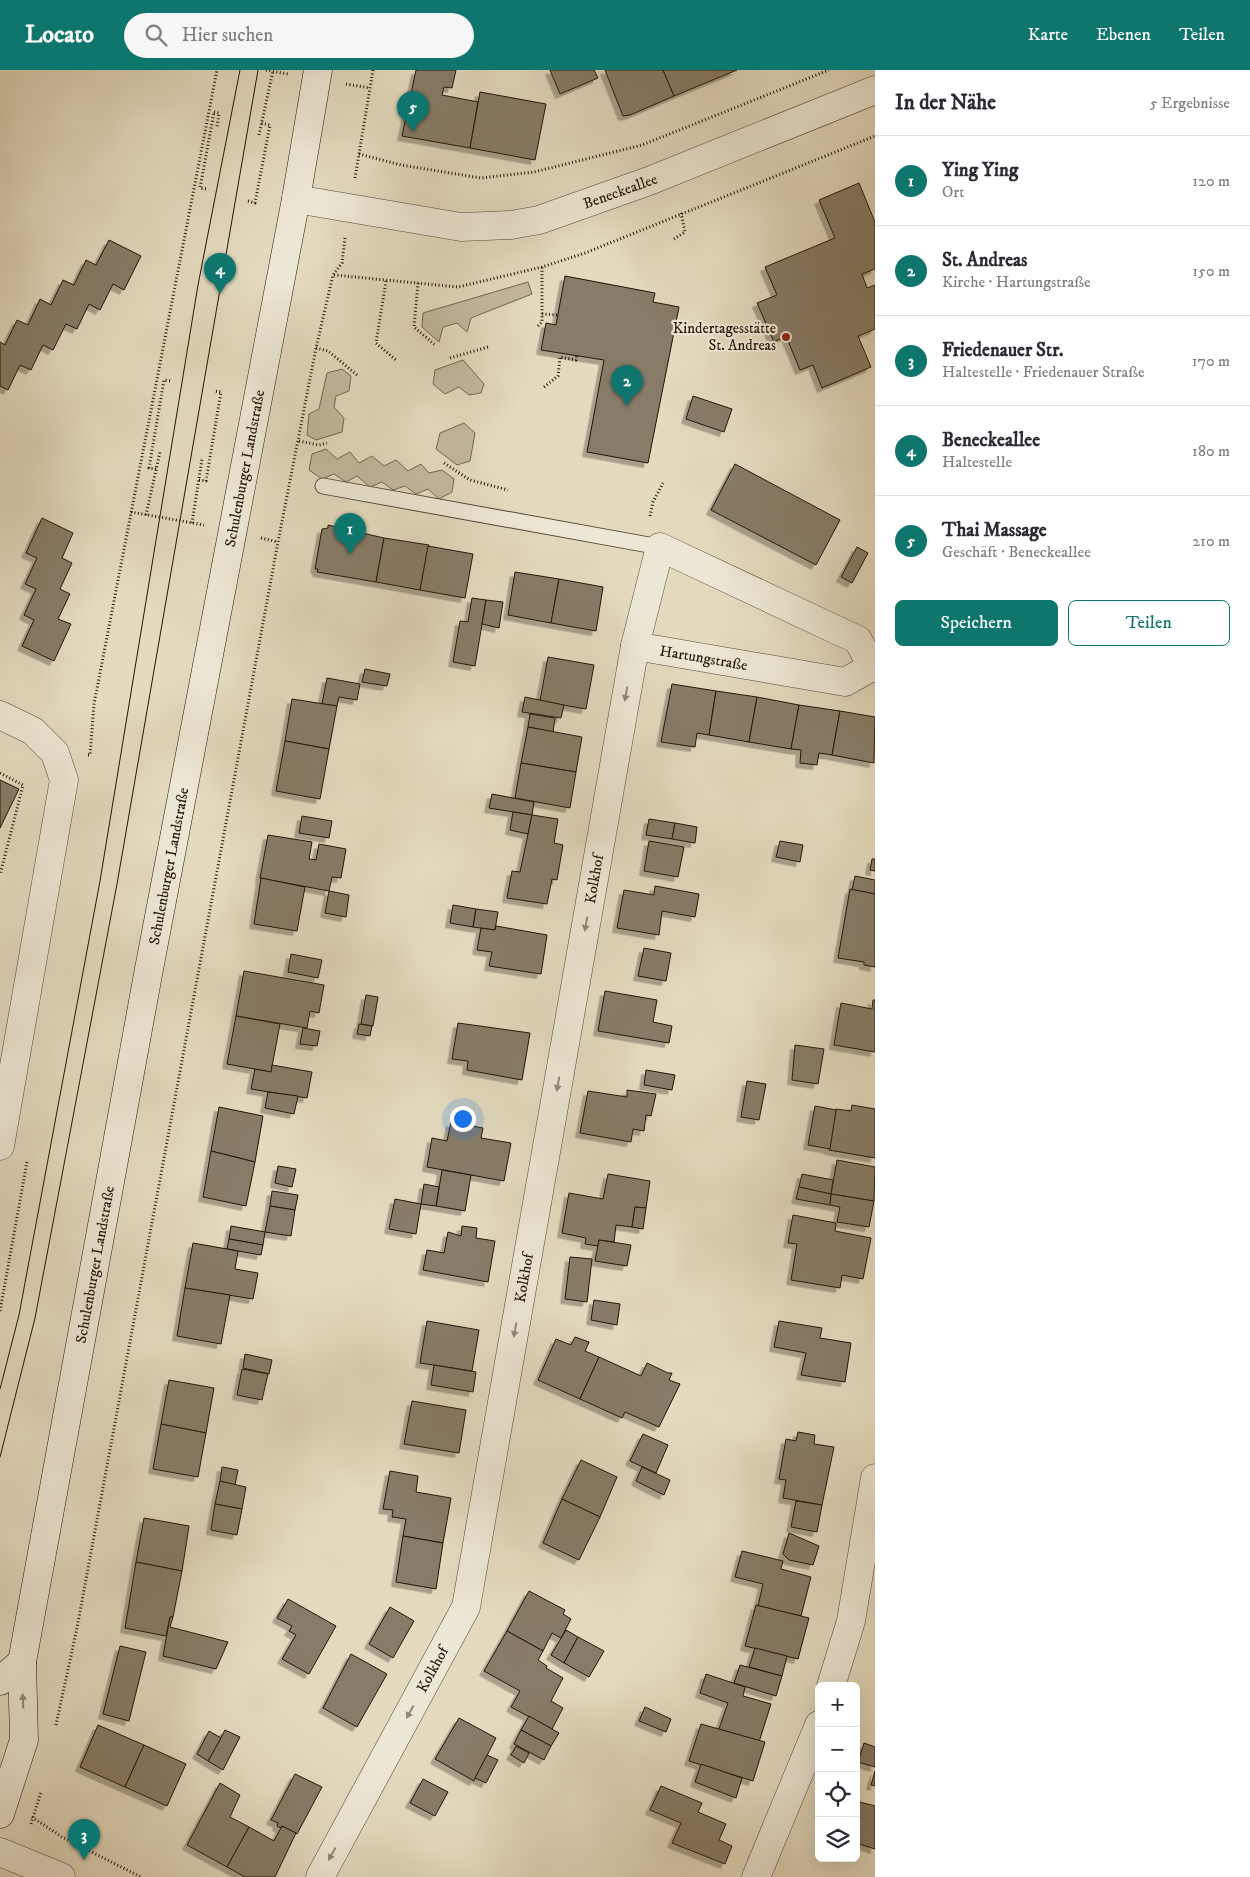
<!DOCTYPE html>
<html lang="de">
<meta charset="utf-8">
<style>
:root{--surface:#fff;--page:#f7f7f7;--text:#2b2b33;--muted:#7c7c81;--line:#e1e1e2;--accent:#0f766e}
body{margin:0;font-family:"IM FELL DW Pica",serif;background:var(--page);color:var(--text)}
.controls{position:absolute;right:15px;bottom:15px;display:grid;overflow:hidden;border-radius:8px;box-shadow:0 5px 20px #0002}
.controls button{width:45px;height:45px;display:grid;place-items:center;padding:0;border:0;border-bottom:1px solid var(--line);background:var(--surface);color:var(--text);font:25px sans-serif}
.you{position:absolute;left:462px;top:1048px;width:18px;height:18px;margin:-12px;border:4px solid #fff;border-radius:50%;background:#1a73e8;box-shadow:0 0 0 8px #1a73e833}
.badge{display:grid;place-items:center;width:32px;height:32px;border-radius:50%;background:var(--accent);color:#fff;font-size:16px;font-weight:700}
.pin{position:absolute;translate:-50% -41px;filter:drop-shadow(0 1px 2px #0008)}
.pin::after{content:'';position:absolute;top:26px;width:18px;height:15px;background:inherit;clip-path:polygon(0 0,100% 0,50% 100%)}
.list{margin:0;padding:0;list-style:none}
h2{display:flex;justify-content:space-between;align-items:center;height:65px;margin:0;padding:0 20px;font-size:21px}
h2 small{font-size:16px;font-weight:400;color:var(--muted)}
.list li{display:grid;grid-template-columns:32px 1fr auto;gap:15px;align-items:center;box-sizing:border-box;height:90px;padding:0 20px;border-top:1px solid var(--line)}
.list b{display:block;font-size:19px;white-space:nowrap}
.list p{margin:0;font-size:16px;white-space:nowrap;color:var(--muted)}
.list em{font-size:16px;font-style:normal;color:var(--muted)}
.actions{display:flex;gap:10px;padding:15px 20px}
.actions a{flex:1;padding:11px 0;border:1px solid var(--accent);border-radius:8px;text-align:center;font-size:18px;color:var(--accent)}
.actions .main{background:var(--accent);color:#fff}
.icon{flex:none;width:28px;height:28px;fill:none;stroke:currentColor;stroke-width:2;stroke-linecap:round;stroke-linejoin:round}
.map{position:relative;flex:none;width:875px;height:1807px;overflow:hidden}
header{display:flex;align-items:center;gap:30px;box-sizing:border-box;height:70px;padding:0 25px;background:var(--accent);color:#fff}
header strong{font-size:24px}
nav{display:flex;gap:28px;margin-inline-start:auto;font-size:18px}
.search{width:350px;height:45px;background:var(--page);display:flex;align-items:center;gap:12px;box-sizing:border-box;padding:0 18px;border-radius:28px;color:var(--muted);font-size:19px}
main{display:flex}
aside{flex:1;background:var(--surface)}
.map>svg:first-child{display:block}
.green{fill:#c3b9a0;stroke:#726754}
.building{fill:#877c67;stroke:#221507;filter:url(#shadow)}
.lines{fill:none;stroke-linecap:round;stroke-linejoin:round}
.service-casing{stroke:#524635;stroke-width:17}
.minor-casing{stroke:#524635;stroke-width:29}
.tertiary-casing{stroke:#524635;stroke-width:29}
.secondary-casing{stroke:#221507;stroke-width:29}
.path{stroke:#221507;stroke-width:3;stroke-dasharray:1 2.5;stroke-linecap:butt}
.service{stroke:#ede8d5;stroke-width:15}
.minor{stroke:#ede8d5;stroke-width:28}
.tertiary{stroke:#ede8d5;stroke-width:28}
.secondary{stroke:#ede8d5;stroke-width:28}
.tram{stroke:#221507;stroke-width:1}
.oneway{fill:#928978}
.poi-dot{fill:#8f2418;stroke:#ede8d5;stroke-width:2}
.labels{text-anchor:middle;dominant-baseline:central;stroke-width:4.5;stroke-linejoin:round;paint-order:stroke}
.street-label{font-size:15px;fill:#221507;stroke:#ede8d5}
.poi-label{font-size:15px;fill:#221507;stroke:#ede8d5;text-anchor:end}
</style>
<header>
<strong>Locato</strong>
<div class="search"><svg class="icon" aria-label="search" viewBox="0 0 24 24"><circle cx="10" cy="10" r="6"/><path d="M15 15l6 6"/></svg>Hier suchen</div>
<nav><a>Karte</a><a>Ebenen</a><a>Teilen</a></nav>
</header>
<main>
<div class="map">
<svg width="875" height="1807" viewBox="0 0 875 1807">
<defs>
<filter id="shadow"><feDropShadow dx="-4.5" dy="4.5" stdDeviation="0" flood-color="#0004"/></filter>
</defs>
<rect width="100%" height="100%" fill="#e4dbbf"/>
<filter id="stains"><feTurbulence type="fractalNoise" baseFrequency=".004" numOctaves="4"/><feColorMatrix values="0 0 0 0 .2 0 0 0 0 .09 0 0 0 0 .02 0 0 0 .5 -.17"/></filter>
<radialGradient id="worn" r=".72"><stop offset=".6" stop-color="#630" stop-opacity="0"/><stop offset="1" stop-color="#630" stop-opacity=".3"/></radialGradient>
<g class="green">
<polygon points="528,212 532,224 471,248 467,262 457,253 443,257 439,272 422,257 423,243"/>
<polygon points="463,290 484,314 481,323 469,325 459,317 445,324 433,314 435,300"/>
<polygon points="342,299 351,306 349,321 336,326 334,337 344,348 342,362 316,370 307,365 309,344 319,339 327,303"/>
<polygon points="464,353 475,363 470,391 457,395 436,379 440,363"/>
<polygon points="326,379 337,389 350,382 359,393 372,386 384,396 396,390 408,401 421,394 429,403 442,400 454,409 452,422 439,429 428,419 416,424 405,416 393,420 382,412 370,417 357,406 346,412 334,404 322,409 309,400 312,384"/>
</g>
<g class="building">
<polygon points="416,0 456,0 452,18 444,17 442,25 478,32 470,78 402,66"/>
<polygon points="550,0 594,0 598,8 560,24"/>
<polygon points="605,0 663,0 674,26 630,45 623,46"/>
<polygon points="663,0 737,0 674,26"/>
<polygon points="480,22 546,34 535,90 470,78"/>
<polygon points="859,113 875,152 875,199 862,204 867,218 875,215 875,259 858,266 871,297 822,318 813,295 800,300 786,266 774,272 757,233 777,225 765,197 835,168 819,130"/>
<polygon points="109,170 141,186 124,220 113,214 100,240 89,234 77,259 66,254 53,280 43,275 31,300 20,295 8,320 0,316 0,272 5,275 17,250 28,255 40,229 51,235 63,210 74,215 86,190 96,195"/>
<polygon points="565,206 655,223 653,232 679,237 648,393 587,382 604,290 541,280 546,253 556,255"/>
<polygon points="693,326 732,339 724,362 686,349"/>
<polygon points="735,394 840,450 816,495 711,440"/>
<polygon points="42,448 73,463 62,488 72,493 60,519 70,524 58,549 71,554 54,591 22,576 34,550 24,545 36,519 25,514 37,488 26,483"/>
<polygon points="328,455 384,468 376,512 317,502 318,499 315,499 322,459 328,458"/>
<polygon points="384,468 429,475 420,520 376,512"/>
<polygon points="428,476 473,484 465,528 420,520"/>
<polygon points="857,477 868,483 852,513 841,507"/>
<polygon points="515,502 559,509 551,553 508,545"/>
<polygon points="559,509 603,517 596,561 551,553"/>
<polygon points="472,528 486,530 475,596 453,592 460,551 468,552"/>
<polygon points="486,530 503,532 499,558 482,554"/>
<polygon points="548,587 594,595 586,639 540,631"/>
<polygon points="365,599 390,604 387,616 362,612"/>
<polygon points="327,608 360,614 357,630 339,627 337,636 322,634"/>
<polygon points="672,614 716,621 709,665 697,663 695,677 661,672"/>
<polygon points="716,621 757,627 749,672 709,665"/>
<polygon points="525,627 564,635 561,648 522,642"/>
<polygon points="757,627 799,635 791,679 749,672"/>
<polygon points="292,629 337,636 329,679 285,671"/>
<polygon points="799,635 840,641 832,685 819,683 817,695 800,693 801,680 791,679"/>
<polygon points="840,641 875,647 874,693 832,685"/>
<polygon points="530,644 555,648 553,662 528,657"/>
<polygon points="528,657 582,667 576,702 521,693"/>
<polygon points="285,671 329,679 320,729 276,721"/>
<polygon points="521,693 576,702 570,738 515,728"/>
<polygon points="0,710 19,719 0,758"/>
<polygon points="492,724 534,732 532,745 489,738"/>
<polygon points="513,742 532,745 528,764 510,760"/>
<polygon points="532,745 558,749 554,773 563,775 557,810 552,809 547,834 507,828 512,801 520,802"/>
<polygon points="302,746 332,751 329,768 299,763"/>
<polygon points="649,749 675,753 672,769 646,765"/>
<polygon points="675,753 697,757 695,773 672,769"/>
<polygon points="268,765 312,772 309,789 316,790 319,774 346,779 341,808 332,807 329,821 260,808"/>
<polygon points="649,771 684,777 678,807 644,801"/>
<polygon points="780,771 803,775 800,792 776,787"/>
<polygon points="872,789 875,789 875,801 870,800"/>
<polygon points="855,806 875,810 875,824 852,820"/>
<polygon points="261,808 305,817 297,861 254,854"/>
<polygon points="655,816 699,824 695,847 662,841 659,865 617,858 624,820 654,825"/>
<polygon points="850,819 875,824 875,897 864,895 864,892 838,888"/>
<polygon points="329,821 349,825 346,847 325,843"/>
<polygon points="453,835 476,839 473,857 450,853"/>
<polygon points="476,839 498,842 495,860 473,857"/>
<polygon points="496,856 547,865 541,904 489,896 492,882 477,880 481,858 495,860"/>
<polygon points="644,878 671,883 666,911 638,906"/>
<polygon points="291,884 322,890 318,908 288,902"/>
<polygon points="244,901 324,915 319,943 310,941 307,958 236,946"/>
<polygon points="605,921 657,930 653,952 672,956 669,973 598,961"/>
<polygon points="366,925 378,927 373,956 361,954"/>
<polygon points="873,930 875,930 875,982 834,975 841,933 872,939"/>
<polygon points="236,946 280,954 271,1002 227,994"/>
<polygon points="458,953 530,963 522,1010 467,1000 468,991 452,989"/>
<polygon points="359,954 372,956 370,966 357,964"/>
<polygon points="303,958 320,961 317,976 300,974"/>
<polygon points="795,975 824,979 818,1014 792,1010"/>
<polygon points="272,995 312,1002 307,1028 251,1019 255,999 271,1002"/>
<polygon points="646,1000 675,1005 672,1020 644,1015"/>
<polygon points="747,1011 766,1014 759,1050 741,1047"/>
<polygon points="627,1020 656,1024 651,1046 646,1045 644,1061 633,1059 631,1072 580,1063 588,1021 627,1027"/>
<polygon points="268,1022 298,1026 294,1044 265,1038"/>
<polygon points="852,1035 875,1039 875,1088 829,1080 836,1039 851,1041"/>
<polygon points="815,1036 836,1040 830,1079 808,1075"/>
<polygon points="219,1037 263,1046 255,1092 211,1081"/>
<polygon points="451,1052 483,1058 481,1068 511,1073 504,1111 427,1097 432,1068 447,1071"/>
<polygon points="211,1081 255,1092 246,1136 203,1127"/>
<polygon points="837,1090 875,1097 874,1131 831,1124"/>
<polygon points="278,1096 296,1099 292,1117 275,1113"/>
<polygon points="442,1100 471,1105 465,1141 436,1136"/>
<polygon points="608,1104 650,1111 646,1138 635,1137 632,1157 616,1155 614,1172 599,1170 598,1176 585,1174 586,1168 562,1163 569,1123 603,1129"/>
<polygon points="802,1104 833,1110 831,1124 799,1117"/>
<polygon points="424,1114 439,1117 436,1136 421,1134"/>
<polygon points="799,1117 831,1124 830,1135 796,1129"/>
<polygon points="272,1121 298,1125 295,1140 270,1136"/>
<polygon points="831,1124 874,1131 869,1157 837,1152 840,1137 830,1135"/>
<polygon points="395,1129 421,1134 416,1164 389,1159"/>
<polygon points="270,1136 295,1140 291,1166 265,1162"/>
<polygon points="635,1137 646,1138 643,1159 632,1157"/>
<polygon points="793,1145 836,1153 835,1161 871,1168 863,1209 842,1205 840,1218 791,1210 797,1174 788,1173"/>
<polygon points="231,1156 265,1162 263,1175 229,1169"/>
<polygon points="462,1156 477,1158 476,1168 495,1171 488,1212 423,1200 427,1180 444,1183 448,1162 461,1166"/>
<polygon points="229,1169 263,1175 261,1185 227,1179"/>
<polygon points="599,1170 631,1175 627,1196 595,1191"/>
<polygon points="193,1173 238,1181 235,1199 258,1203 253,1229 185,1218"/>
<polygon points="570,1187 592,1189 587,1232 565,1229"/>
<polygon points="185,1218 230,1225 221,1274 177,1266"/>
<polygon points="594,1230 620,1234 617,1255 591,1250"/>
<polygon points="427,1251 479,1260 472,1301 420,1293"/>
<polygon points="779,1251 822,1258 820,1268 851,1273 845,1312 801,1305 806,1283 774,1277"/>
<polygon points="575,1267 589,1272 585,1281 599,1287 580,1329 538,1310 556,1269 571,1275"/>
<polygon points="245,1284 272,1290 269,1304 243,1298"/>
<polygon points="599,1287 641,1306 647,1293 668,1303 672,1303 669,1310 680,1314 659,1357 625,1342 622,1348 580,1329"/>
<polygon points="434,1295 476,1302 473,1322 431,1315"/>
<polygon points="242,1299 268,1304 262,1330 237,1325"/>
<polygon points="169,1310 214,1318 206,1363 161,1354"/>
<polygon points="412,1331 466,1340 459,1383 404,1374"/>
<polygon points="161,1354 206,1363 198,1407 153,1399"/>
<polygon points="798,1362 815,1365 814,1374 834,1377 822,1435 783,1428 786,1410 779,1409 786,1369 796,1371"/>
<polygon points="643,1364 668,1375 656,1403 630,1391"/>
<polygon points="581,1390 617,1407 600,1447 562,1429"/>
<polygon points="222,1397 238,1400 235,1415 220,1411"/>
<polygon points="642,1397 670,1410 664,1425 636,1411"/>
<polygon points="390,1401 418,1406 416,1422 451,1428 443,1473 403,1466 406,1449 392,1447 393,1440 383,1439"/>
<polygon points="220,1411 246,1417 242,1439 215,1434"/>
<polygon points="562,1429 600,1447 579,1490 543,1473"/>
<polygon points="796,1431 822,1435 817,1462 791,1457"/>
<polygon points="215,1434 242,1439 237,1465 211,1460"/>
<polygon points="144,1448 189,1456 182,1501 136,1492"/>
<polygon points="789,1463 819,1476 813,1495 789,1490 783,1484"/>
<polygon points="403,1466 443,1473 436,1519 396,1512"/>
<polygon points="742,1481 783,1491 781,1499 811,1507 801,1546 758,1536 763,1514 735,1507"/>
<polygon points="136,1492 182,1501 173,1547 170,1547 166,1566 125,1558"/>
<polygon points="529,1521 565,1540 563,1544 571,1549 561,1568 552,1563 543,1581 507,1561"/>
<polygon points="288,1529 336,1556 309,1604 282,1589 296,1565 289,1561 292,1556 277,1548"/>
<polygon points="756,1535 809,1548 798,1589 745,1576"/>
<polygon points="390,1537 414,1551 393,1588 369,1574"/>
<polygon points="170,1547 173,1547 170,1557 228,1572 216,1599 163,1586"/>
<polygon points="566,1560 578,1567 564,1593 551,1585"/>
<polygon points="507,1561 543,1581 538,1590 547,1596 546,1598 563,1608 551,1631 563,1638 552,1659 511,1637 520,1621 484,1601"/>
<polygon points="578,1567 604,1581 589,1607 564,1593"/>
<polygon points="120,1576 146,1582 129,1651 103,1644"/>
<polygon points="755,1578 787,1586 782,1606 749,1597"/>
<polygon points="351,1584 387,1604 357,1657 323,1638"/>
<polygon points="740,1595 782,1606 776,1626 734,1613"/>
<polygon points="706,1604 745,1617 743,1626 771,1634 759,1672 719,1659 728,1633 700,1623"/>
<polygon points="645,1637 671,1649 666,1662 639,1651"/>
<polygon points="529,1646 559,1663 551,1676 521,1660"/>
<polygon points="459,1648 496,1668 474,1711 435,1689"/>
<polygon points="701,1654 765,1672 753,1711 689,1691"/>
<polygon points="98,1655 144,1675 125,1717 80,1697"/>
<polygon points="225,1660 240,1667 223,1700 208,1691"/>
<polygon points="521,1660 551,1676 544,1690 514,1674"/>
<polygon points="209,1661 221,1668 208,1691 197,1684"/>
<polygon points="864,1673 875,1677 875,1697 858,1692"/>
<polygon points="144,1675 186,1694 167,1736 125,1717"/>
<polygon points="516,1676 529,1683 524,1693 511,1685"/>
<polygon points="487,1685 498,1690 486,1713 475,1708"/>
<polygon points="701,1694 742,1708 736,1728 695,1712"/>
<polygon points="875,1701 875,1716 871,1715"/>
<polygon points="295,1704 322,1717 297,1764 282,1756 281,1758 277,1756 278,1753 271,1750"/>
<polygon points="423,1709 448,1722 435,1746 410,1733"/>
<polygon points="220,1713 240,1725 230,1747 249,1757 227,1797 187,1775"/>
<polygon points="661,1716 702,1733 698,1742 726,1754 719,1770 732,1776 725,1794 672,1773 681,1753 650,1740"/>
<polygon points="856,1731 875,1736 875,1779 856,1773"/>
<polygon points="282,1756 296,1763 275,1807 245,1807 227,1797 249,1757 274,1771"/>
</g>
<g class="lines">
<defs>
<polyline id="service" points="323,416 660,477"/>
<g id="minor">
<path id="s1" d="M872,597L858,570L660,477L635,576L845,612L872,597L875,598"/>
<polyline points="0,645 33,661 55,683 64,710 0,1076"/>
<polyline points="831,1616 851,1551 875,1408"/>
<polyline points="0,1782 61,1807"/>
<path id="s2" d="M320,1807L466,1537L635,576"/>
<polyline points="756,1807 819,1655"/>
</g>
<g id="tertiary">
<path id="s3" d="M296,129L461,157L511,155L539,150L649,111L875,20"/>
</g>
<g id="secondary">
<polyline points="0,1611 22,1592"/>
<path id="s4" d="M0,1744L24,1670L22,1592L149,899L296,129L318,0"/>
</g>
</defs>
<use href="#service" class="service-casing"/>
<use href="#minor" class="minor-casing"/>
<use href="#tertiary" class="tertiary-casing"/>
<use href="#secondary" class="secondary-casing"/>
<g class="path">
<polyline points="266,0 288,4"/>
<polyline points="346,14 370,18"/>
<polyline points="214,42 219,43 217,57"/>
<polyline points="259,65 273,1"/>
<polyline points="359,84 401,95 481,108 534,102 642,75 829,0"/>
<polyline points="355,108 373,0"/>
<polyline points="206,119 200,118 214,42"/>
<polyline points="248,131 255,133 270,55 261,53"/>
<polyline points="674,169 685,162 681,143"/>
<polyline points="334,205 458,217 542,197 585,183 875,66"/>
<polyline points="386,211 376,273 396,290"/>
<polyline points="418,213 414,257 435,275"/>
<polyline points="542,244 557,245"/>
<polyline points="538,256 542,252 542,197"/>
<polyline points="316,278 328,281 357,305"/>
<polyline points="450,288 488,277"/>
<polyline points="544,317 558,306 560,287 576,290 577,285"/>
<polyline points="299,371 319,375 327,373"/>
<polyline points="444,393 470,410 508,420"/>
<polyline points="156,399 149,398 164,310 172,311"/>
<polyline points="199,410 206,411 221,322 214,321"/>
<polyline points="131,442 204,455"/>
<polyline points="146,445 160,382"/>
<polyline points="650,446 653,432 663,413"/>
<polyline points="192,453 202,389"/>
<polyline points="261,468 278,472"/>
<polyline points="88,685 90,685 94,634 217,0"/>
<polyline points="0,703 23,715 0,805"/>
<polyline points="0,1241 27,1092"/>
<polyline points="56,1655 77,1558 278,472 316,278 333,205 342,193 345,168"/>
<polyline points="32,1747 62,1767 141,1807"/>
<polyline points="31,1754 41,1722"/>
</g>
<use href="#service" class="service"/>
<use href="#minor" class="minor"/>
<use href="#tertiary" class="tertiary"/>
<use href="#secondary" class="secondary"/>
<g class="tram">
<polyline points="0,1319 19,1245 100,811 198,215 240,0"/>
<polyline points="0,1387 35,1248 117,814 258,0"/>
</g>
</g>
<defs><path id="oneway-solid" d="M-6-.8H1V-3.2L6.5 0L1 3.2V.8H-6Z" transform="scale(1.25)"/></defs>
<g class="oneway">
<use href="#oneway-solid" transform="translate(626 624) rotate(100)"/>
<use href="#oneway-solid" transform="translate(586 854) rotate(100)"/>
<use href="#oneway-solid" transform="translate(558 1014) rotate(100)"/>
<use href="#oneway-solid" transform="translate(515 1260) rotate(100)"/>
<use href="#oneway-solid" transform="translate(23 1631) rotate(-92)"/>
<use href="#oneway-solid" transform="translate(410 1642) rotate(119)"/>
<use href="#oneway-solid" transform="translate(332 1784) rotate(119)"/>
</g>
<circle class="poi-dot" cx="786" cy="267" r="5"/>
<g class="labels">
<g class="street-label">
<text stroke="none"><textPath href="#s3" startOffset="332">Beneckeallee</textPath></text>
<text stroke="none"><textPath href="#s4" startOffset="1370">Schulenburger Landstraße</textPath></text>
<text stroke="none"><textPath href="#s1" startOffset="421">Hartungstraße</textPath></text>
<text stroke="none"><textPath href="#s4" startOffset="965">Schulenburger Landstraße</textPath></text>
<text stroke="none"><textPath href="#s2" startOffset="1046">Kolkhof</textPath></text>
<text stroke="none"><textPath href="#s4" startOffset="560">Schulenburger Landstraße</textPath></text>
<text stroke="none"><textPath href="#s2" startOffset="641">Kolkhof</textPath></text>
<text stroke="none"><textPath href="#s2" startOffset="236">Kolkhof</textPath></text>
</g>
<g class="poi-label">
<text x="776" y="258">Kindertagesstätte<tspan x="776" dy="17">St. Andreas</tspan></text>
</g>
</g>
<rect width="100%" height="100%" filter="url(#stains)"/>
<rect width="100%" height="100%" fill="url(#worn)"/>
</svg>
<div class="controls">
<button>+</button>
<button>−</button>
<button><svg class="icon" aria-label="locate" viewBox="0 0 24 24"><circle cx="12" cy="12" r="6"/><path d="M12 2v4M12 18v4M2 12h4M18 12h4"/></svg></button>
<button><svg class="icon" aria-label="layers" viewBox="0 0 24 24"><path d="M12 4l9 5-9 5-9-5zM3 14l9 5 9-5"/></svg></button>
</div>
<div class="you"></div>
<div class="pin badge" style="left:350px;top:484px">1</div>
<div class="pin badge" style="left:627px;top:336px">2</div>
<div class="pin badge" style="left:84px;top:1790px">3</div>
<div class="pin badge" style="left:220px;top:224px">4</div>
<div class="pin badge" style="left:413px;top:62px">5</div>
</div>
<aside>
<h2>In der Nähe<small>5 Ergebnisse</small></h2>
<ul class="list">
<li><span class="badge">1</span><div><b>Ying Ying</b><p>Ort</p></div><em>120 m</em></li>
<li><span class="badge">2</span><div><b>St. Andreas</b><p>Kirche · Hartungstraße</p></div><em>150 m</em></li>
<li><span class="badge">3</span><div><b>Friedenauer Str.</b><p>Haltestelle · Friedenauer Straße</p></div><em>170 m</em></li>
<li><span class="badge">4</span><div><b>Beneckeallee</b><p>Haltestelle</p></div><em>180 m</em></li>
<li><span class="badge">5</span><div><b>Thai Massage</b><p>Geschäft · Beneckeallee</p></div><em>210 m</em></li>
</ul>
<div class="actions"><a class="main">Speichern</a><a>Teilen</a></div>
</aside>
</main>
